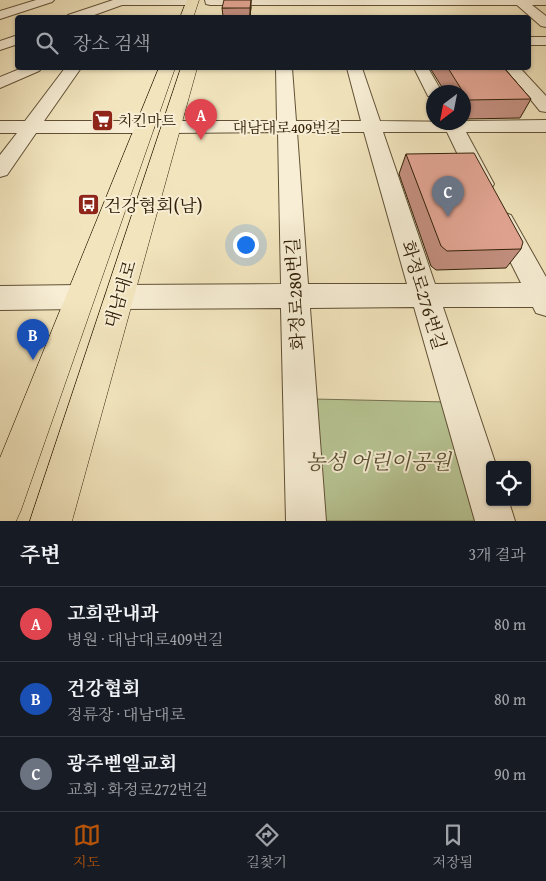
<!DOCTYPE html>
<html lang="ko">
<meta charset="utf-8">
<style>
:root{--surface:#171b24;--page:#20242c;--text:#f1f3f6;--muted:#9ea1a6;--line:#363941;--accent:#b45309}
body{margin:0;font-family:"Gentium Book Plus","Noto Serif KR",serif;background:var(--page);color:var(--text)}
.controls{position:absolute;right:15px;bottom:15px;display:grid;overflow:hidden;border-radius:5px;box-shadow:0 1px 4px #0004}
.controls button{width:45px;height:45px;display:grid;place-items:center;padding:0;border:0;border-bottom:1px solid var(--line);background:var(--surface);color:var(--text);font:25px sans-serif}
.compass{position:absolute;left:426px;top:85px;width:45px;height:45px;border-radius:50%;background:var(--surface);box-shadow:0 1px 4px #0004;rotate:212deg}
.you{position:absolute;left:245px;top:244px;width:18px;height:18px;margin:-12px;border:4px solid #fff;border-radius:50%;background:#1a73e8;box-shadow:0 0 0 8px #1a73e833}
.badge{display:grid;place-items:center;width:32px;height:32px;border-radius:50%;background:var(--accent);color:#fff;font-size:16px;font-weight:700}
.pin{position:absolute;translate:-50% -41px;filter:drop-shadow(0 1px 2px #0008)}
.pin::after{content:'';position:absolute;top:26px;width:18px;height:15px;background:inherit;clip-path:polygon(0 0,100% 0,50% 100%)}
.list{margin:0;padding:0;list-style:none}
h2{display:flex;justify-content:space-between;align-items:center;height:65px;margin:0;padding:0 20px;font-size:21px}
h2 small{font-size:16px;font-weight:400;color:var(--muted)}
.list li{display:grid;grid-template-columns:32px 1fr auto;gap:15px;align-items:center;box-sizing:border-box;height:75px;padding:0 20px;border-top:1px solid var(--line)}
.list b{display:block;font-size:19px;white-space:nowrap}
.list p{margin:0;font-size:16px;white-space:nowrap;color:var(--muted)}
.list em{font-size:16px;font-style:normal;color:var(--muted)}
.icon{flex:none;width:28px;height:28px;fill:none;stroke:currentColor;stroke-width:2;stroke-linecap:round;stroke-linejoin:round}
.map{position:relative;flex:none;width:546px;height:521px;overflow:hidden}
.search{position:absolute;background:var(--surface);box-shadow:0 1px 4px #0004;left:15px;right:15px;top:15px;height:55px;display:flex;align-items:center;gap:12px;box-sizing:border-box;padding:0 18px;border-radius:5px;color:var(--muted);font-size:19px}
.sheet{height:290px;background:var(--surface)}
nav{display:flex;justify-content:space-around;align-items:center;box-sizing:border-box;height:70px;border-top:1px solid var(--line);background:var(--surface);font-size:14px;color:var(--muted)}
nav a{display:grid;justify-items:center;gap:2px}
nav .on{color:var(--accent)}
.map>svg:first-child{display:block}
.green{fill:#b8c594;stroke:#74724e}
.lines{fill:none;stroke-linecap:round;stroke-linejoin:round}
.minor-casing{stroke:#615135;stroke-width:2}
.major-casing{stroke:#312007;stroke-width:1}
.minor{fill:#f7eed5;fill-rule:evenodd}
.major{fill:#f2e5be;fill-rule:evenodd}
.wall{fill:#c48f80;stroke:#312007}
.shaded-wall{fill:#a07468;stroke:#312007}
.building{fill:#e4a695;stroke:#312007}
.labels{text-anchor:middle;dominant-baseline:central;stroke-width:4;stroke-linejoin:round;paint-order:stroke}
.far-poi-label{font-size:15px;fill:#312007;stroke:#f7eed5;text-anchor:start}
.far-street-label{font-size:15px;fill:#312007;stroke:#f7eed5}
.poi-label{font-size:18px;fill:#312007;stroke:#f7eed5;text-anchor:start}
.street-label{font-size:18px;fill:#312007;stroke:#f7eed5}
.near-park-label{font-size:21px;font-style:italic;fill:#5a5231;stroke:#f7eed5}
</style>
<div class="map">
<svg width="546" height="521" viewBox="0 0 546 521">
<rect width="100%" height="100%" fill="#f2e5be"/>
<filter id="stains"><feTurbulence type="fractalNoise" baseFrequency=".004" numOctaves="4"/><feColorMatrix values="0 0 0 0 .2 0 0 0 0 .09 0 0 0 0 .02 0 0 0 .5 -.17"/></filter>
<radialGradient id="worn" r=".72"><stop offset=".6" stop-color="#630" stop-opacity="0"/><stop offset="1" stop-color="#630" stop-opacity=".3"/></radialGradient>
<polygon class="green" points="314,399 447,402 479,521 320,521"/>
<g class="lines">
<defs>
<g id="minor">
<polygon points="36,0 54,0 52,2 0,19 0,11"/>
<polygon points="113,0 197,0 198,1 192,5 122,5 86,18 67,18 68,15"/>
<polygon points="205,0 546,0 546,5 532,5 546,16 546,27 541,26 517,5 210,5 206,4"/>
<polygon points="18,35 18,44 0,50 0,41"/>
<rect x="528" y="37" width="18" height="8"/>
<polygon points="22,68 42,68 39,71 0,88 0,77"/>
<polygon points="65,68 81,68 44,121 145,121 152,123 154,127 152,131 145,133 36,133 7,175 0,177 0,155 17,133 0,133 0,121 25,121"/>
<path d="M276,68H292L296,121H361L347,68H362L380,121L464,122V121L546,120V132H466L494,184L491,189L483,191L475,189L472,184L447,132H383L435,284L521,283L490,221L493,215L502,212L511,215L546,277V316L536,313L533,307H443L496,465H490V502H509L515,521H475L414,307L310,308L326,521H286L281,308L119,309L109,305L105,297L109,289L119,285L281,284L278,132L171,133L164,131L162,127L164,123L171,121H277ZM297,132H364L407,284H308Z"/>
<polygon points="414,68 428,68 442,92 434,92 434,97 428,96"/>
<polygon points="505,68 520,68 546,96 546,112 540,111"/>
<polygon points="80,285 90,289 94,297 90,305 80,309 0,310 0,286"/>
</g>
<g id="major">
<polygon points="187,0 199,0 193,18 180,18"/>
<polygon points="159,68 175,68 21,510 16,521 0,521 0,458"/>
<polygon points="181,68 197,68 72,521 30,521"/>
</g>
</defs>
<use href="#minor" class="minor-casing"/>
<use href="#major" class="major-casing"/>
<use href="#minor" class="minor"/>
<use href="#major" class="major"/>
</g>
<g class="wall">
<polygon points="251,7 250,16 223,16 222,8"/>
<polygon points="430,68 504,68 531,99 520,118 464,119 464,92 445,92"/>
<polygon points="406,154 521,249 506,268 436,270 431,266 399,174"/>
</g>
<polygon class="shaded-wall" points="251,0 251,7 250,16 250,8"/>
<g class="building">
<polygon points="224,0 251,0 250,8 222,8"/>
<polygon points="448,68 504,68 531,99 468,100"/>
<polygon points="474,153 523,242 521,249 447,251 441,246 406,154"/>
</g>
<defs>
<symbol id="supermarket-square" viewBox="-11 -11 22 22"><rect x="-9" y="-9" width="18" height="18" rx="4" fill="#8f2418" stroke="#f7eed5"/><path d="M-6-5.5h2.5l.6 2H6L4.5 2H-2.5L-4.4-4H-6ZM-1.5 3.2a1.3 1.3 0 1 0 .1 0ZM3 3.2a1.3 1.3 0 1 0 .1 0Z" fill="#fff"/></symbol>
<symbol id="bus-square" viewBox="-11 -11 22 22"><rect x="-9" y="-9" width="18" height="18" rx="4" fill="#8f2418" stroke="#f7eed5"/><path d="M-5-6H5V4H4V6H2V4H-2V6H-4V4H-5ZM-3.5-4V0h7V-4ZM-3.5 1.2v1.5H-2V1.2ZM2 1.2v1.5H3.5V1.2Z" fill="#fff"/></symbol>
</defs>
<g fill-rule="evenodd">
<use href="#supermarket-square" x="90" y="108" width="25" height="25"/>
<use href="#bus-square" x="76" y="192" width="25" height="25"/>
</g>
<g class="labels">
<g class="far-poi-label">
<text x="118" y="120">치킨마트</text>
</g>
<g class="far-street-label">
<text x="287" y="127">대남대로409번길</text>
</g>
<g class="poi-label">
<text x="104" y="205">건강협회(남)</text>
</g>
<g class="street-label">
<text transform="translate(120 294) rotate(-73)">대남대로</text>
<text transform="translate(295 294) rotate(-93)">화정로280번길</text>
<text transform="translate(424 295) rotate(73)">화정로276번길</text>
</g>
<g class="near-park-label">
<text x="378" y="461">농성 어린이공원</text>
</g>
</g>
<rect width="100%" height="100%" filter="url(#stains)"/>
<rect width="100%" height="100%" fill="url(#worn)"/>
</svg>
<div class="controls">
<button><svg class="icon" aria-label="locate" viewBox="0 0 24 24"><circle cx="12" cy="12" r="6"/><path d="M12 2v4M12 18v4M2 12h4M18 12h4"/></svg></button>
</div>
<svg class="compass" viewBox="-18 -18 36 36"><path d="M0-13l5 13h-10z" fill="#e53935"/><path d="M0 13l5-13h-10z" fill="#9ea1a6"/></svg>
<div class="you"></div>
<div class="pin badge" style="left:201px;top:140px;background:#e0444e">A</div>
<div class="pin badge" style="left:33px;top:360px;background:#1a4fb4">B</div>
<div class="pin badge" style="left:448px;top:217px;background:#6b7280">C</div>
<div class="search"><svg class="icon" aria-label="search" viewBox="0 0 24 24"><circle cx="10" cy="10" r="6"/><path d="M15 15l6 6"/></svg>장소 검색</div>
</div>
<section class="sheet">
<h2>주변<small>3개 결과</small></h2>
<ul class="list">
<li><span class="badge" style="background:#e0444e">A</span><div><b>고희관내과</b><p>병원 · 대남대로409번길</p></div><em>80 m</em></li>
<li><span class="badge" style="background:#1a4fb4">B</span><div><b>건강협회</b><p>정류장 · 대남대로</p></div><em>80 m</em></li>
<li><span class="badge" style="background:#6b7280">C</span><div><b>광주벧엘교회</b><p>교회 · 화정로272번길</p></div><em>90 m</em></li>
</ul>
</section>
<nav>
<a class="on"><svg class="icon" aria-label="map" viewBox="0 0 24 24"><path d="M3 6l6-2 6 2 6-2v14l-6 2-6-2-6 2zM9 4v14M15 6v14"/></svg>지도</a>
<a><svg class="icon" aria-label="directions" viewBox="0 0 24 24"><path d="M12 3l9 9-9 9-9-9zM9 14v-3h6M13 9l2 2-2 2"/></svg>길찾기</a>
<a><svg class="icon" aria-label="saved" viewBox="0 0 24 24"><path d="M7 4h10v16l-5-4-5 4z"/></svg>저장됨</a>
</nav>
